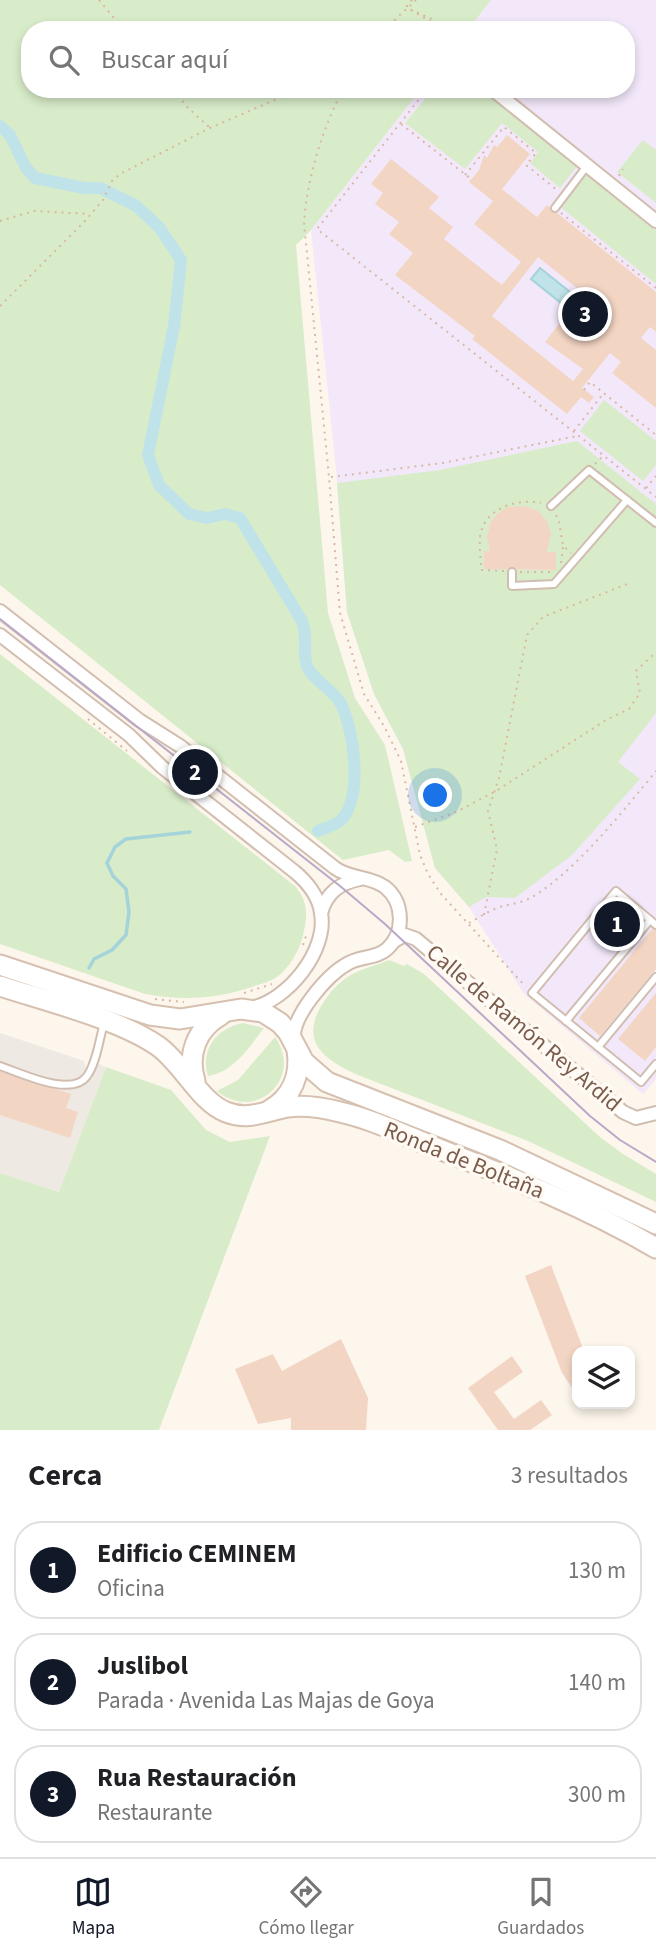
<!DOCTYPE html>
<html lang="es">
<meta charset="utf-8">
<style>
:root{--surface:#fff;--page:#f6f6f6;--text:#202124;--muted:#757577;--line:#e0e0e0;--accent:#111827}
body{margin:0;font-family:"Source Sans 3",sans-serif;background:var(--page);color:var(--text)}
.controls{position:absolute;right:21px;bottom:21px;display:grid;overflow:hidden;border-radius:14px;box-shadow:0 4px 10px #0003}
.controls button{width:63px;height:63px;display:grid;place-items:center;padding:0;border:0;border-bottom:2px solid var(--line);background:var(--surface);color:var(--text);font:35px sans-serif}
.you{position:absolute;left:436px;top:796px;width:24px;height:24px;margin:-18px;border:5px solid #fff;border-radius:50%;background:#1a73e8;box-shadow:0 0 0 10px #1a73e833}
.badge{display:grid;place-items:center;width:46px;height:46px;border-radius:50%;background:var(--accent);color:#fff;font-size:23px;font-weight:700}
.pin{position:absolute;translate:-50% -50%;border:4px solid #fff;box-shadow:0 2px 7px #0006}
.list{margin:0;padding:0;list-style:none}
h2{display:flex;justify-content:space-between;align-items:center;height:91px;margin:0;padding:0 28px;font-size:30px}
h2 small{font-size:23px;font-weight:400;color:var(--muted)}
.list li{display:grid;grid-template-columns:46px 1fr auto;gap:21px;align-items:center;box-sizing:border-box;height:98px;margin:0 14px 14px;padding:0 14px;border:2px solid var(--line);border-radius:28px}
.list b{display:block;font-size:26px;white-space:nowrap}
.list p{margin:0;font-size:23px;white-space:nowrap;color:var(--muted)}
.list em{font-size:23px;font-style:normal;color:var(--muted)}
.icon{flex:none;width:38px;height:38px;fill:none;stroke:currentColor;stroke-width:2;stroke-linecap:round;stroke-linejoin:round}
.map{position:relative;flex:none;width:656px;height:1430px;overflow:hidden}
.search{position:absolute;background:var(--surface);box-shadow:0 4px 10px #0003;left:21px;right:21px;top:21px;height:77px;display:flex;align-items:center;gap:18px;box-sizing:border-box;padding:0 24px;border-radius:28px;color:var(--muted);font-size:26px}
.sheet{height:427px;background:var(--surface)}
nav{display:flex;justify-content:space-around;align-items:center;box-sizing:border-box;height:98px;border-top:2px solid var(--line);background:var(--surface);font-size:19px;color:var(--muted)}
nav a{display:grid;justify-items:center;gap:4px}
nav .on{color:var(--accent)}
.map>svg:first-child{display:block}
.industrial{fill:#efe9e4}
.education{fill:#f3e8fa}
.green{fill:#d8ecc9;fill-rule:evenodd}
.water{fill:#bfe3e8;stroke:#a5d3da;stroke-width:2}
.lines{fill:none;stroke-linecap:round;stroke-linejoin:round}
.stream{stroke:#a5d3da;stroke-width:3.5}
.canal{stroke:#bfe3e8;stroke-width:12}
.building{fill:#f3d5c3;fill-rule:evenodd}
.lane-casing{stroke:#d1beb0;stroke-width:10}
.street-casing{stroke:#d1beb0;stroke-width:16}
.secondary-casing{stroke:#d6c0b0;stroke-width:23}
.path{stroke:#d9b8a5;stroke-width:2;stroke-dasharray:2 5;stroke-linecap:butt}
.lane{stroke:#fff;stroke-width:6}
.street{stroke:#fff;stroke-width:12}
.secondary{stroke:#fff;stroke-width:19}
.tram{stroke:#b9a8c9;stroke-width:2}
.labels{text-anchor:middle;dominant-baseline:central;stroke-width:7;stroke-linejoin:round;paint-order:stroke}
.street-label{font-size:23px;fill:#7a5c4d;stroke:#fffaf3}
</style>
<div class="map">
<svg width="656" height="1430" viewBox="0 0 656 1430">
<rect width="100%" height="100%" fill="#fdf6ec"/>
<polygon class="industrial" points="0,1033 84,1061 86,1069 94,1072 98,1064 106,1067 59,1192 0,1173"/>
<polygon class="education" points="491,0 656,0 656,1079 643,1094 524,994 469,907 435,868 403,749 374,694 347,612 336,469 311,230 421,89 626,89 626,30 468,30"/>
<g class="green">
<polygon points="0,0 491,0 468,30 30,30 30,89 421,89 311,230 296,245 328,613 355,698 385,745 412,861 405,862 389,850 343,860 0,585"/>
<polygon points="433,89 480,89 578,165 560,188 530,163 538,152 502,123 465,169 405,123"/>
<polygon points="643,140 656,150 656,203 617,172"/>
<polygon points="584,173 656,230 656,284 558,205"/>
<polygon points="604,400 656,441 656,465 643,481 580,431"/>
<path d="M577,441L656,504V713L618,762L640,779L572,855L515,898L486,897L469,907L435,868L403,749L374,694L347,612L337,483L440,470ZM525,506C549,516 553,527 547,552L556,553V570L484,569V552L490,551C483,521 495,508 525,506Z"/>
<path d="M0,654L295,886C307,900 308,914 304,931C301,947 291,967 277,977C270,982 260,984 252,987C216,999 183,1001 145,994L0,944Z"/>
<path d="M389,960L404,966L407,964L424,974L601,1138L623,1154L656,1174V1202L528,1141L358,1075C325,1060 298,1042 323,1003C330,992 338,983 349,976C362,968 376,966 389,960Z"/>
<path d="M243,1023L264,1028C248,1048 235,1071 208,1076C200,1049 217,1028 243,1023Z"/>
<path d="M275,1037C304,1078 256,1123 217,1091L238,1080Z"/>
<polygon points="106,1067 171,1090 206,1130 230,1142 270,1136 159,1430 0,1430 0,1173 59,1192"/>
</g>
<polygon class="water" points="540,268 575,296 566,307 531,279"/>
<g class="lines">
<polyline class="stream" points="89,968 94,959 112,950 126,935 129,912 126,889 113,876 107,863 115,847 126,839 190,832"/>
<path class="canal" d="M0,126L10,135L26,168L35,178L84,188H100L135,205L159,227L181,260L174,326L148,455L159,485L189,514L207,518L225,514L240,518L302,621C309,637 301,655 308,668C315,682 334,690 341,704C354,731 363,795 342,819C337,825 325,828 318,831"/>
</g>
<g class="building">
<path d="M507,135L530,154L502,189L537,217L547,205L656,292V332L650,327L641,338L656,350V408L612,373L621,362L610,353L582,388L594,397L589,403L581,397L567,414L472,339L475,336L395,275L413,253L389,234L399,222L375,204L383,193L371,184L391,159L439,197L429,208L453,227L444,239L502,285L521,262L474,224L493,201L469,182L479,170L484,155L487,158L494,145L497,147ZM538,257L583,293L545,342L583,369L573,381L492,316Z"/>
<polygon points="525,506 538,511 547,521 551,534 547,552 556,552 556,570 484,569 484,551 490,551 487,537 490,523 497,514 508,507"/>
<polygon points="619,901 641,919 616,948 594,930"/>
<polygon points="653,928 656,930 656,969 600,1036 579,1018"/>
<polygon points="656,993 656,1047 645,1061 618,1039"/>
<polygon points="0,1071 71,1094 66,1108 78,1112 70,1138 0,1115"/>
<polygon points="551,1265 584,1351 577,1351 577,1395 562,1373 525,1276"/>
<polygon points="341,1339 368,1398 366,1430 291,1430 291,1418 258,1424 235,1369 273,1354 282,1371"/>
<polygon points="512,1356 523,1372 494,1392 514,1419 541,1400 552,1415 530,1430 498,1430 468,1388"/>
</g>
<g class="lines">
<defs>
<g id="lane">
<polyline points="555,208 587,166"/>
<polyline points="551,506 589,470 656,523"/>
<polyline points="512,572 512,586 554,584 627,500"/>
<polyline points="656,925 616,891 532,993 641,1082 656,1064"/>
<polyline points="566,1021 650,920"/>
<polyline points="598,1047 656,977"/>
<path d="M0,1066C21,1073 72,1098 87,1076C97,1062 99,1039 104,1024"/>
</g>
<g id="street">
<polyline points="492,89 656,221"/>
<path d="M0,611L139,720L180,746L335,868C350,879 370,876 385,887C404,902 405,933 387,949C376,959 359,956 347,964C327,975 291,1017 294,1040"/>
<path d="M0,635L129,735L162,767L295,872C307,882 319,897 321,913C328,951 287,1001 251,1008"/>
<path d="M321,913C327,892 340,883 360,879"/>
<polyline points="394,941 405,935 416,939 623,1112 636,1118 656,1113"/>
</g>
<g id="secondary">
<polyline points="0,965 150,1015 180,1019 241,1009 263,1012 280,1023 288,1032 304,1062 327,1082 500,1150 656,1224"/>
<path d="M0,986C46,1001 119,1019 158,1046C183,1064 200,1102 226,1112C248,1121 266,1111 288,1107C304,1105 324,1108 340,1112C372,1119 404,1135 434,1147C510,1177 586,1207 656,1248"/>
<path d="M195,1081C187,1055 196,1029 221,1015"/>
<path d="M270,1110C292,1097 301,1075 297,1050"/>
</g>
</defs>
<use href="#lane" class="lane-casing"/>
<use href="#street" class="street-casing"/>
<use href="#secondary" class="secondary-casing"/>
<g class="path">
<polyline points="99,0 124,30"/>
<polyline points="412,0 407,5 407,8 434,20 442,30"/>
<polyline points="411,10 433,23 438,30"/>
<polyline points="384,30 416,0"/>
<polyline points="175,89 185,105 209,127"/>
<path d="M343,89C322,130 307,178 304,223L329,477L340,613L364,694L384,726L401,761L420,855L428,874L441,894L525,986"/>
<polyline points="427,89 317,229 656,497"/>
<polyline points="401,124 471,179"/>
<polyline points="465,175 504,127 536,153 526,165 557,190"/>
<polyline points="619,176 623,169"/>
<polyline points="561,213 656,288"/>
<polyline points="0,221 34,211 89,214"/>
<polyline points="0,306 85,221 103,200 112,181 120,174 210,128 300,89"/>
<polyline points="584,390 590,382 656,435"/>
<polyline points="574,431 603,394"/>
<polyline points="595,464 603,456"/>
<polyline points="331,477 443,463 577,436"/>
<polyline points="646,488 656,476"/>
<polyline points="556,515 559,521 563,546 571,553"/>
<polyline points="561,563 563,546"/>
<path d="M504,571L481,570C481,559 479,548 480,537C483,508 518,498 541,503"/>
<polyline points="520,572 553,572"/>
<polyline points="88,719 127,751"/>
<polyline points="415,827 456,812 496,791 606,720 629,709 640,693 636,671 656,652"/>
<polyline points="484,915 497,849 488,811 499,778 527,635 543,617 630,583"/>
<path d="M469,923C478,918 487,912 497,908C510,903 518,905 532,897C575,872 624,810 656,771"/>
<polyline points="303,945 307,933"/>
<polyline points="244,993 272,984"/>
<polyline points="155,999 184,1002"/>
</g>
<use href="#lane" class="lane"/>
<use href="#street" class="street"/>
<use href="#secondary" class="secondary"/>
<polyline class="tram" points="0,619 340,886 385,924 590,1116 620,1140 656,1162"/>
</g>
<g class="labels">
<g class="street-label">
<text transform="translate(524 1028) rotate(40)">Calle de Ramón Rey Ardid</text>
<text transform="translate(464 1160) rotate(22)">Ronda de Boltaña</text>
</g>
</g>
</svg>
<div class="controls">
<button><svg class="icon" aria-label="layers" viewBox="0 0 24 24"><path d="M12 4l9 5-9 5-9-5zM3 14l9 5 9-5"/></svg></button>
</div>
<div class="you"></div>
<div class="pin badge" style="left:617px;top:924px">1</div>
<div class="pin badge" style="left:195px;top:772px">2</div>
<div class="pin badge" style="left:585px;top:314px">3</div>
<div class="search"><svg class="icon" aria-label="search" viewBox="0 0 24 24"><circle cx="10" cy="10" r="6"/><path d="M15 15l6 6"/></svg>Buscar aquí</div>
</div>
<section class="sheet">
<h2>Cerca<small>3 resultados</small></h2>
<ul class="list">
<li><span class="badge">1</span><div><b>Edificio CEMINEM</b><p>Oficina</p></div><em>130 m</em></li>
<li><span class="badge">2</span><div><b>Juslibol</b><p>Parada · Avenida Las Majas de Goya</p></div><em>140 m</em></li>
<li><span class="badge">3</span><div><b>Rua Restauración</b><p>Restaurante</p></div><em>300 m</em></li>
</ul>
</section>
<nav>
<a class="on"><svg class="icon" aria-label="map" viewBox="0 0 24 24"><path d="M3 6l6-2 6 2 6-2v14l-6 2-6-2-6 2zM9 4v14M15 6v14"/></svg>Mapa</a>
<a><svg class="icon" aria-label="directions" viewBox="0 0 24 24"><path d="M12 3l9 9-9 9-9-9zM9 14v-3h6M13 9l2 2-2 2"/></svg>Cómo llegar</a>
<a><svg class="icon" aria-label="saved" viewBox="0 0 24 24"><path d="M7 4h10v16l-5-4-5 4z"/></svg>Guardados</a>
</nav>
